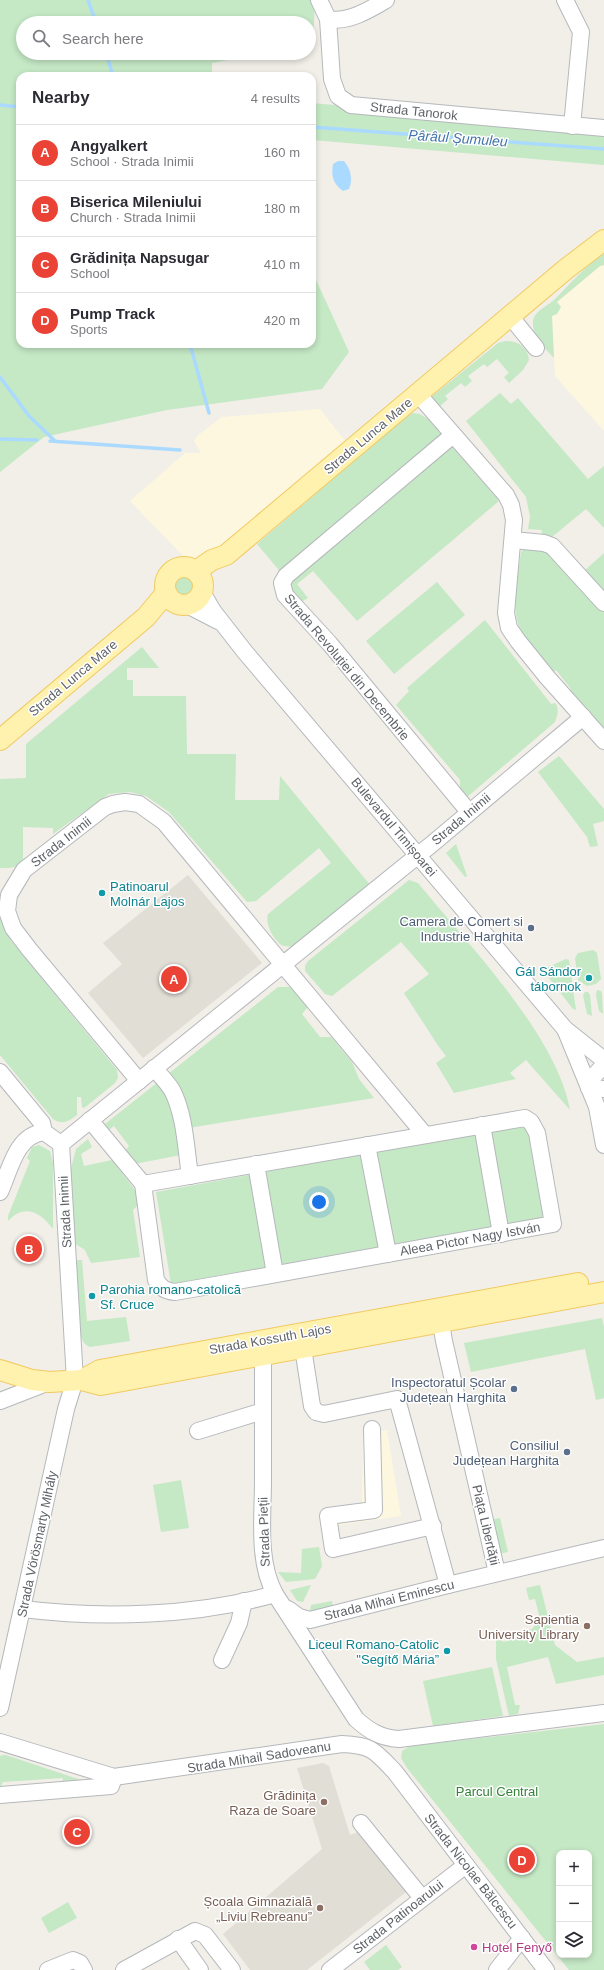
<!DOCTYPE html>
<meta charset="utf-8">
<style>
:root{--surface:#fff;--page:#f2f2f3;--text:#2b2b33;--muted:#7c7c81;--line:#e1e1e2;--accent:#ea4335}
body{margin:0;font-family:Helvetica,sans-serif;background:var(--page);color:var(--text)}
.controls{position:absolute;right:12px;bottom:12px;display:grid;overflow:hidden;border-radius:8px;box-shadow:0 2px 6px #0003}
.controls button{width:36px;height:36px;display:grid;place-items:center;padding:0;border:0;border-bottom:1px solid var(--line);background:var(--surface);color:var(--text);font:20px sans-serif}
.you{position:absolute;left:319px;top:1202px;width:14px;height:14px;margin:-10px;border:3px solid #fff;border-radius:50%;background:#1a73e8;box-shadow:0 0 0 6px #1a73e833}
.badge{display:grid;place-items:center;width:26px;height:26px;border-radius:50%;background:var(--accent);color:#fff;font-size:13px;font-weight:700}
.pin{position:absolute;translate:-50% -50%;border:2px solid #fff;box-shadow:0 1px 4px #0006}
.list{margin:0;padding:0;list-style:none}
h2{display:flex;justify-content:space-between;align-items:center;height:52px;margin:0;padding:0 16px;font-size:17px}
h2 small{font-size:13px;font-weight:400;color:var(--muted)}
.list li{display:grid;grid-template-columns:26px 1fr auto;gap:12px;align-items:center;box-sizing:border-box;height:56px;padding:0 16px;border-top:1px solid var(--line)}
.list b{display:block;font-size:15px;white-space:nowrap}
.list p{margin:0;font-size:13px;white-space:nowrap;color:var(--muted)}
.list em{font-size:13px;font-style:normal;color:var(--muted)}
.icon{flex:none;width:22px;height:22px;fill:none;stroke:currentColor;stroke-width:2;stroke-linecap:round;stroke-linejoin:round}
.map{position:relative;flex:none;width:604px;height:1970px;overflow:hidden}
.search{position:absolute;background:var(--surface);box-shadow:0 2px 6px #0003;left:16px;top:16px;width:300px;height:44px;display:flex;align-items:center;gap:10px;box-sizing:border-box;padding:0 14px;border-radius:22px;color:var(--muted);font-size:15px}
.panel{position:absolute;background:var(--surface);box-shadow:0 2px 6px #0003;left:16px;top:72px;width:300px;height:276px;border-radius:12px}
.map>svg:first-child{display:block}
.commercial{fill:#fef7e0}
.education{fill:#e1ded6}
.green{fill:#c5e8c5;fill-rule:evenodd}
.water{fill:#aadaff}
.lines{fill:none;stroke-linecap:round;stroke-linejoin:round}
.stream{stroke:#aadaff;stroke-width:3.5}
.minor-casing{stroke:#b5b8bc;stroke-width:18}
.major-casing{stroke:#f2c960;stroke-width:22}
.minor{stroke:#fff;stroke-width:16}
.major{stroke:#fff2af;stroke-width:20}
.culture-dot{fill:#0f9aa8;stroke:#fff;stroke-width:1.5}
.service-dot{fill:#5c6f8a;stroke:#fff;stroke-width:1.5}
.education-dot{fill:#8d6e63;stroke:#fff;stroke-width:1.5}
.hotel-dot{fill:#d1479c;stroke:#fff;stroke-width:1.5}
.labels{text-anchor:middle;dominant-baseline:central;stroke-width:3;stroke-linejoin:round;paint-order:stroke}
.street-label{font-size:13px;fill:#5f6368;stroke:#fff}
.culture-label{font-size:13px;fill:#0d838f;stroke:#fff;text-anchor:start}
.service-label{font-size:13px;fill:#4e5e75;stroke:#fff;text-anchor:end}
.education-label{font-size:13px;fill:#785e54;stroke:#fff;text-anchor:end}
.park-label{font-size:13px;fill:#348238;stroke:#fff}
.hotel-label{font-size:13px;fill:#b23c85;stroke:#fff;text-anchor:start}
.water-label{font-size:14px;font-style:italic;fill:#4174aa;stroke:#fff}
</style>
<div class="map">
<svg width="604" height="1970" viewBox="0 0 604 1970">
<rect width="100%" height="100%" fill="#f1efe8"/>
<g class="commercial">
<polygon points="604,265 604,431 555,376 552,316 556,302 600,266"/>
<polygon points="320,409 345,441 250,522 207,562 197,564 187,560 130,501 185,453 201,453 194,441 197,436 222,417"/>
<polygon points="387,1430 401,1516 332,1526 328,1508 362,1507 363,1433"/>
</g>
<g class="education">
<polygon points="188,875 262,963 143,1058 88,993 122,964 103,943"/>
<polygon points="323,1763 329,1766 350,1835 361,1831 410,1889 307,1970 250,1970 223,1934 322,1849 297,1768"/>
</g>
<g class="green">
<polygon points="0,0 315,0 313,44 309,44 309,23 23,23 23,53 265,53 212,63 212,76 20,76 20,344 312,344 312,271 349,352 322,389 167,410 44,437 0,472"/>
<polygon points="312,103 604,129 604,165 312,140"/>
<path d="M604,254V265L600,266L557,302L561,307L557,314L552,316L554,358C545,348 532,337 533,322C533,312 547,306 554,300C570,284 584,267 604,254Z"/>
<path d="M505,341C517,340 528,347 529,360L523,370L509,383L504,377L509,373L497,359L487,367L484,364L468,376L472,381L465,387L461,383L445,396L448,399L439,407L430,398L498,343Z"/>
<polygon points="500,393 511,404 518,398 588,479 604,466 604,528 586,509 547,541 541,539 542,530 528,529 530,517 526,497 466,421"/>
<polygon points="413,413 420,414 428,419 499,501 357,621 313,571 297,584 308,598 301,602 288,591 288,581 257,544 407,416"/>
<path d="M524,549H547L604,607V730L568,692L571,689L556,670L552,673C543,661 531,649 523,635C509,611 518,578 521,552Z"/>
<polygon points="604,553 604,597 583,572"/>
<circle cx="184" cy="586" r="11"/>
<polygon points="437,582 465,615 394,674 366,641"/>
<path d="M485,620L544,695L551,704L555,703C560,709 557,716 555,722L466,798L460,792V780L396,705L409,691L407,688Z"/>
<path d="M142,647L159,668H127V680H133V696H186L187,754H236L235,800H279L280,776L371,886L293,947C288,946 283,947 280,944C272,937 265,923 268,914L331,863L319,848L256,901L247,902L169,812L146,796L130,792L109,794L53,834V828L23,827V865L9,868H0V779L26,778V744Z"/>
<polygon points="559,756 604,809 604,821 593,824 598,846 590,847 587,837 538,772"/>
<polygon points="456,844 467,876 465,877 446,853"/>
<path d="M409,880L418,883C466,942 557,1035 570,1110L526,1060L510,1073L516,1079L454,1093L436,1063L446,1056L437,1044L404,993L429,974L401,942L332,996L325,994L305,971V966L308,961Z"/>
<path d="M0,903L11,941L117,1070L118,1078L115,1083L84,1108L82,1107L81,1097H77V1115C68,1122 62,1125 53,1119L0,1055Z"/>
<polygon points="593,950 597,953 601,979 596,984 587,986 578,980 575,958 578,953"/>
<polygon points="566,959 569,960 576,1010 573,1009 545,973 546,968"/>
<polygon points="278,987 291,987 308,1007 302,1014 320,1037 331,1037 352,1062 359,1079 374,1098 176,1130 181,1155 134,1164 124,1152 129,1146 114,1126 109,1130 105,1124"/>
<polygon points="597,990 601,991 602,994 603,1014 599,1011 596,995"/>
<polygon points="585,992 588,992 590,995 592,1016 587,1014 583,995"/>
<polygon points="521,1125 527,1126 551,1216 171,1284 156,1192"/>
<polygon points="88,1139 92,1147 81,1154 84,1166 112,1160 135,1190 138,1205 133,1210 140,1257 91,1263 85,1250 74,1243 69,1176 76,1149"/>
<path d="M39,1145L50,1151L53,1163V1229C41,1212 24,1203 8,1221V1216L30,1161L27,1158L32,1147Z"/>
<path d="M72,1260H82L87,1321L126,1317L130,1341L90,1347C82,1344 81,1337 79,1329Z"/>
<polygon points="602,1318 604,1327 604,1398 596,1400 585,1349 471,1372 464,1343"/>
<polygon points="181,1480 189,1528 161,1532 153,1485"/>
<polygon points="500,1518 508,1552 498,1554 489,1520"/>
<polygon points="319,1547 322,1566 315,1579 286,1582 278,1572 301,1573 302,1549"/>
<polygon points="311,1585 303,1602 297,1601 290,1590"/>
<polygon points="540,1585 555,1645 577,1662 604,1657 604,1675 556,1684 548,1657 507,1667 515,1705 520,1705 518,1714 509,1716 496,1659 496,1636 501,1635 503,1642 515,1639 514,1633 532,1629 540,1619 535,1599 529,1600 526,1588"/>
<polygon points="332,1601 333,1607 310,1612 311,1605"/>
<polygon points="492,1667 503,1716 433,1726 423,1681"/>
<path d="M604,1724V1970H569L407,1768L401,1758L402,1751L410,1746ZM559,1853H589V1955H559Z"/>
<polygon points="3,1755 6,1755 87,1782 62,1784 63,1778 3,1782 0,1787 0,1756"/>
<polygon points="68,1902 77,1918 49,1933 41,1918"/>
<polygon points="386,1945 402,1967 398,1970 370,1970 364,1962"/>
</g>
<path class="water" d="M338,161H344C351,169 353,180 349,189L343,191C333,184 331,176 333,164Z"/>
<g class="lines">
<g class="stream">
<polyline points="88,0 96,23"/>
<polyline points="106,53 113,76"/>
<polyline points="0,105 20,107"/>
<polyline points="312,127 604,149"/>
<polyline points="190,344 209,413"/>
<polyline points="0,377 29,416 55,441"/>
<polyline points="0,439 37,440"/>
<polyline points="50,441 180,450"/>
</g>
<defs>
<g id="minor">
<path d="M319,0L328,19C348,23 369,10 386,0"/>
<polyline points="565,0 581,32 572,126"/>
<polyline points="328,19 332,79 338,96 351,105 604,128"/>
<polyline points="510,316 536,348"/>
<polyline points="418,394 506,495 511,505 514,520 506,613 509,628 518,641 547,677 604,741"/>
<polyline points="453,435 286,576 282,583 285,595 330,644 469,812"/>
<polyline points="513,540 544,543 552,546 604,603"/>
<polyline points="202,592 213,611 245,652 565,1029 604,1060"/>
<polyline points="187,605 218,621"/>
<polyline points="565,1029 597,1107 604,1145"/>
<polyline points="604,1065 592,1078 589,1088 604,1089"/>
<path d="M154,1068C160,1075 167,1082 172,1090C185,1115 186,1149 190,1176"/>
<polyline points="0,1072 42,1123 44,1132 61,1144"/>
<polyline points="139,1081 29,949 13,928 7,911 9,895 24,870 105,807 113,804 125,802 139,804 164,822 425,1135"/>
<path d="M90,1120L143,1184L156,1280C161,1288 165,1291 175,1292L221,1284L553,1224L537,1133L531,1122L525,1118L143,1184"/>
<polyline points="482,1125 501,1234"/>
<polyline points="61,1144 432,844 583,717"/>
<polyline points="367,1145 388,1254"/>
<polyline points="256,1164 275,1274"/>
<path d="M0,1192C10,1170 16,1135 44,1132"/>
<polyline points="450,1314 441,1323 444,1341 497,1573"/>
<polyline points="303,1348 312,1406 316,1412 324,1414 397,1399 448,1585"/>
<path d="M263,1355C263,1397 263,1439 263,1480C263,1517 257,1561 275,1594L356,1719C369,1731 381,1738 399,1739L604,1713"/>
<polyline points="0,1401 49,1382"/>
<polyline points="372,1429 374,1510 328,1516 333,1549 433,1526"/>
<polyline points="198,1431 263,1411"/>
<path d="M23,1609C103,1619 197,1616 275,1594"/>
<polyline points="288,1609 299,1617 310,1620 448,1585 604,1548"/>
<polyline points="222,1660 239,1623 244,1601"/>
<polyline points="0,1708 66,1409 75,1380 61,1144"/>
<path d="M0,1742L114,1777L342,1744C372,1745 375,1751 395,1772L546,1970"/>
<polyline points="0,1795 111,1786 114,1777"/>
<polyline points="361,1823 422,1898"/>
<polyline points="178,1939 200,1970"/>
<polyline points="48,1970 73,1960 80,1963 84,1970"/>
<polyline points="124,1970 195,1931 205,1935 232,1970"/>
<polyline points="330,1970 466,1865"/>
<polyline points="497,1970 522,1938"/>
</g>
<g id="major">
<circle cx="184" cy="586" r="19"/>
<polyline points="196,571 212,560 226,555 566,269 604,240"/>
<polyline points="0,740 146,617 166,593"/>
<polyline points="0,1370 32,1380 50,1382 82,1380 101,1385 604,1292"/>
<polyline points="82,1380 100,1370 578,1283"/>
</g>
</defs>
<use href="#minor" class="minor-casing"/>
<use href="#major" class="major-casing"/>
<use href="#minor" class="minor"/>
<use href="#major" class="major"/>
</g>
<g class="culture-dot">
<circle cx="102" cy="893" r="4"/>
<circle cx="589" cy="978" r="4"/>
<circle cx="92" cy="1296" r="4"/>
<circle cx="447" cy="1651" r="4"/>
</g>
<g class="service-dot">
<circle cx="531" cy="928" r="4"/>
<circle cx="514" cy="1389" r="4"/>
<circle cx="567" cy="1452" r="4"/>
</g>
<g class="education-dot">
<circle cx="587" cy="1626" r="4"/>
<circle cx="324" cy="1802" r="4"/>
<circle cx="320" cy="1908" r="4"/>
</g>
<circle class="hotel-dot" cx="474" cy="1947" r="4"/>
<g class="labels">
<g class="street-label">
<text transform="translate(414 111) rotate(6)">Strada Tanorok</text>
<text transform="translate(368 436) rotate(-40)">Strada Lunca Mare</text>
<text transform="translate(347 667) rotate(50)">Strada Revoluției din Decembrie</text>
<text transform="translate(73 678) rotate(-40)">Strada Lunca Mare</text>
<text transform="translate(461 819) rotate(-40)">Strada Inimii</text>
<text transform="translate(394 827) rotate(50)">Bulevardul Timișoarei</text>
<text transform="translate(61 842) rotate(-38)">Strada Inimii</text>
<text transform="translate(65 1212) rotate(-93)">Strada Inimii</text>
<text transform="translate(470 1239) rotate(-10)">Aleea Pictor Nagy István</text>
<text transform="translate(270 1339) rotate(-10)">Strada Kossuth Lajos</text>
<text transform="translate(486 1525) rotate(77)">Piața Libertății</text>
<text transform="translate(264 1532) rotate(-92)">Strada Pieții</text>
<text transform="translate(37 1544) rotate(-78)">Strada Vörösmarty Mihály</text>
<text transform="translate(389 1600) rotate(-14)">Strada Mihai Eminescu</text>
<text transform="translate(259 1757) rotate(-9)">Strada Mihail Sadoveanu</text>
<text transform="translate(471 1871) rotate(52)">Strada Nicolae Bălcescu</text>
<text transform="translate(398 1917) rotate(-38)">Strada Patinoarului</text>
</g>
<g class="culture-label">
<text x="110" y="886">Patinoarul<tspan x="110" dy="15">Molnár Lajos</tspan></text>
<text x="581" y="971" text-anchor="end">Gál Sándor<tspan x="581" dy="15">tábornok</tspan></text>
<text x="100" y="1289">Parohia romano-catolică<tspan x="100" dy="15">Sf. Cruce</tspan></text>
<text x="439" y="1644" text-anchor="end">Liceul Romano-Catolic<tspan x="439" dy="15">"Segítő Mária”</tspan></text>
</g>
<g class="service-label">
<text x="523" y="921">Camera de Comert si<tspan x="523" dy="15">Industrie Harghita</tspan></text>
<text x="506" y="1382">Inspectoratul Școlar<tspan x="506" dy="15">Județean Harghita</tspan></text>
<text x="559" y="1445">Consiliul<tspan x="559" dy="15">Județean Harghita</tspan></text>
</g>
<g class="education-label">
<text x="579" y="1619">Sapientia<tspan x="579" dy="15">University Library</tspan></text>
<text x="316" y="1795">Grădinița<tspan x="316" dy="15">Raza de Soare</tspan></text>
<text x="312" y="1901">Școala Gimnazială<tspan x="312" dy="15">„Liviu Rebreanu”</tspan></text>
</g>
<g class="park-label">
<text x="497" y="1791">Parcul Central</text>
</g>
<g class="hotel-label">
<text x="482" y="1947">Hotel Fenyő</text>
</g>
<g class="water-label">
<text transform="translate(458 138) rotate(4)">Pârâul Șumuleu</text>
</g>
</g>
</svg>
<div class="controls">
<button>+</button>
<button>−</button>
<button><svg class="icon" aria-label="layers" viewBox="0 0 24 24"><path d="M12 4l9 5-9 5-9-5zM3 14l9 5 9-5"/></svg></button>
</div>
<div class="you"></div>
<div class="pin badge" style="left:174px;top:979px">A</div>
<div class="pin badge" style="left:29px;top:1249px">B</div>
<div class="pin badge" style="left:77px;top:1832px">C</div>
<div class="pin badge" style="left:522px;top:1860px">D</div>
<div class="search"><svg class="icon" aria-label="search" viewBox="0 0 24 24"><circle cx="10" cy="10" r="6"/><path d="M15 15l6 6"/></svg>Search here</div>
<section class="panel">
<h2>Nearby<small>4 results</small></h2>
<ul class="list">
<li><span class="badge">A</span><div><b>Angyalkert</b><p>School · Strada Inimii</p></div><em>160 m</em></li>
<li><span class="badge">B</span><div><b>Biserica Mileniului</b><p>Church · Strada Inimii</p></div><em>180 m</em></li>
<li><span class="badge">C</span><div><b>Grădinița Napsugar</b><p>School</p></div><em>410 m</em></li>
<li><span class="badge">D</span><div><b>Pump Track</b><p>Sports</p></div><em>420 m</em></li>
</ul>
</section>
</div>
